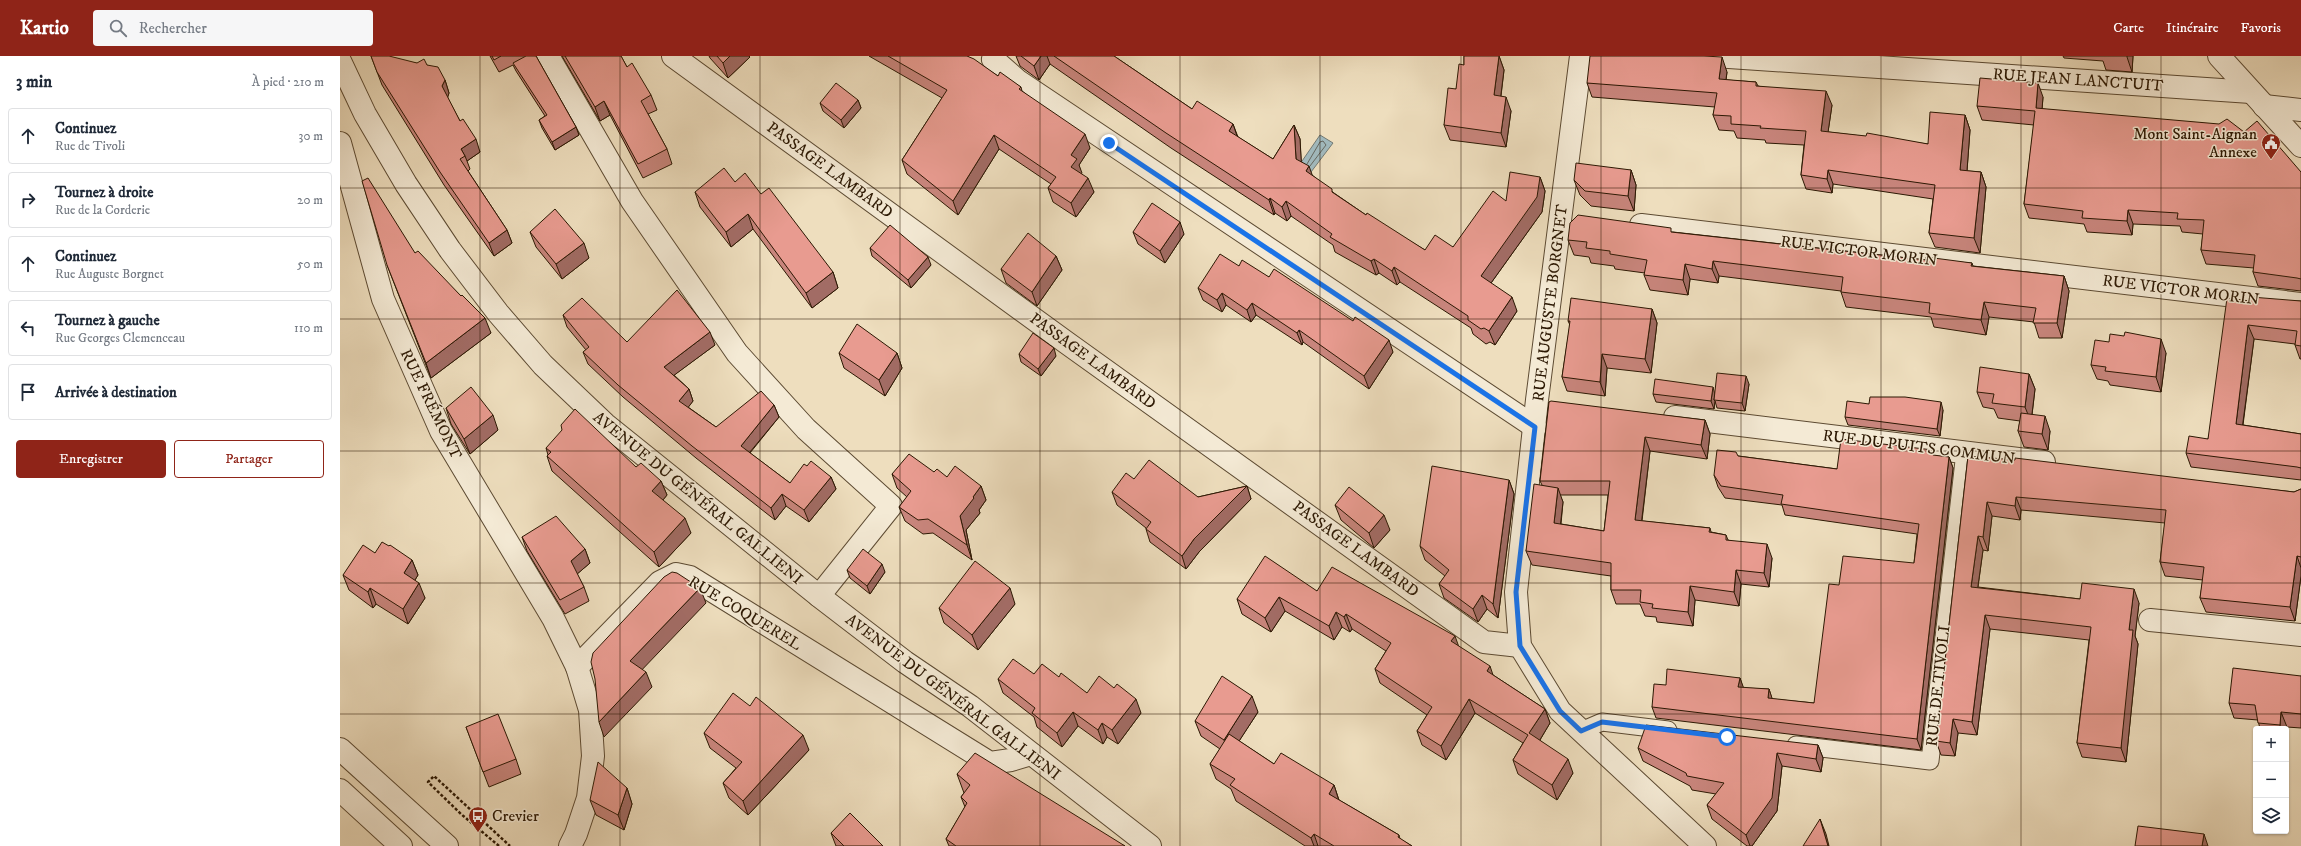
<!DOCTYPE html>
<html lang="fr">
<meta charset="utf-8">
<style>
:root{--surface:#fff;--page:#f6f6f7;--text:#1f2937;--muted:#747a83;--line:#e0e1e3;--accent:#8f2418}
body{margin:0;font-family:"IM FELL DW Pica",serif;background:var(--page);color:var(--text)}
.controls{position:absolute;right:12px;bottom:12px;display:grid;overflow:hidden;border-radius:4px;box-shadow:0 1px 3px #0004}
.controls button{width:36px;height:36px;display:grid;place-items:center;padding:0;border:0;border-bottom:1px solid var(--line);background:var(--surface);color:var(--text);font:20px sans-serif}
.stop{position:absolute;width:12px;height:12px;margin:-9px;border:3px solid #1a73e8;border-radius:50%;background:#fff}
.stop.end{background:#1a73e8;border-color:#fff;box-shadow:0 1px 4px #0008}
.list{margin:0;padding:0;list-style:none}
h2{display:flex;justify-content:space-between;align-items:center;height:52px;margin:0;padding:0 16px;font-size:17px}
h2 small{font-size:13px;font-weight:400;color:var(--muted)}
.list li{display:grid;grid-template-columns:26px 1fr auto;gap:12px;align-items:center;box-sizing:border-box;height:56px;margin:0 8px 8px;padding:0 8px;border:1px solid var(--line);border-radius:4px}
.list b{display:block;font-size:15px;white-space:nowrap}
.list p{margin:0;font-size:13px;white-space:nowrap;color:var(--muted)}
.list em{font-size:13px;font-style:normal;color:var(--muted)}
.actions{display:flex;gap:8px;padding:12px 16px}
.actions a{flex:1;padding:9px 0;border:1px solid var(--accent);border-radius:4px;text-align:center;font-size:14px;color:var(--accent)}
.actions .main{background:var(--accent);color:#fff}
.icon{flex:none;width:22px;height:22px;fill:none;stroke:currentColor;stroke-width:2;stroke-linecap:round;stroke-linejoin:round}
.map{position:relative;flex:none;width:1961px;height:790px;overflow:hidden}
header{display:flex;align-items:center;gap:24px;box-sizing:border-box;height:56px;padding:0 20px;background:var(--accent);color:#fff}
header strong{font-size:19px}
nav{display:flex;gap:22px;margin-inline-start:auto;font-size:14px}
.search{width:280px;height:36px;background:var(--page);display:flex;align-items:center;gap:10px;box-sizing:border-box;padding:0 14px;border-radius:4px;color:var(--muted);font-size:15px}
main{display:flex}
aside{flex:1;background:var(--surface)}
.map>svg:first-child{display:block}
.water{fill:#a1b9bd;stroke:#727973}
.lines{fill:none;stroke-linecap:round;stroke-linejoin:round}
.shore{stroke:#666860;stroke-width:1}
.service-casing{stroke:#5c4a32;stroke-width:19}
.minor-casing{stroke:#5c4a32;stroke-width:24}
.tertiary-casing{stroke:#5c4a32;stroke-width:24}
.path{stroke:#2c1803;stroke-width:2.5;stroke-dasharray:3 2;stroke-linecap:butt}
.service{stroke:#f4ead5;stroke-width:17}
.minor{stroke:#f4ead5;stroke-width:22}
.tertiary{stroke:#f4ead5;stroke-width:22}
.wall{fill:#c8857c;stroke:#2c1803;fill-rule:evenodd}
.shaded-wall{fill:#a26c65;stroke:#2c1803}
.building{fill:#e89b90;stroke:#2c1803}
.route{stroke:#1a73e8;stroke-width:5}
.grid{fill:none;stroke:#2c1803;stroke-width:1;stroke-opacity:0.55}
.labels{text-anchor:middle;dominant-baseline:central;stroke-width:3;stroke-linejoin:round;paint-order:stroke}
.street-label{font-size:16px;fill:#2c1803;stroke:#f4ead5}
.poi-label{font-size:16px;fill:#2c1803;stroke:#f4ead5;text-anchor:end}
</style>
<header>
<strong>Kartio</strong>
<div class="search"><svg class="icon" aria-label="search" viewBox="0 0 24 24"><circle cx="10" cy="10" r="6"/><path d="M15 15l6 6"/></svg>Rechercher</div>
<nav><a>Carte</a><a>Itinéraire</a><a>Favoris</a></nav>
</header>
<main>
<aside>
<h2>3 min<small>À pied · 210 m</small></h2>
<ul class="list">
<li><svg class="icon" aria-label="ahead" viewBox="0 0 24 24"><path d="M12 20V5M6 11l6-6 6 6"/></svg><div><b>Continuez</b><p>Rue de Tivoli</p></div><em>30 m</em></li>
<li><svg class="icon" aria-label="right" viewBox="0 0 24 24"><path d="M7 20v-9h11M14 6l5 5-5 5"/></svg><div><b>Tournez à droite</b><p>Rue de la Corderie</p></div><em>20 m</em></li>
<li><svg class="icon" aria-label="ahead" viewBox="0 0 24 24"><path d="M12 20V5M6 11l6-6 6 6"/></svg><div><b>Continuez</b><p>Rue Auguste Borgnet</p></div><em>50 m</em></li>
<li><svg class="icon" aria-label="left" viewBox="0 0 24 24"><path d="M17 20v-9H6M10 6l-5 5 5 5"/></svg><div><b>Tournez à gauche</b><p>Rue Georges Clemenceau</p></div><em>110 m</em></li>
<li><svg class="icon" aria-label="arrive" viewBox="0 0 24 24"><path d="M6 21V4h12l-3 4 3 4H6"/></svg><div><b>Arrivée à destination</b></div></li>
</ul>
<div class="actions"><a class="main">Enregistrer</a><a>Partager</a></div>
</aside>
<div class="map">
<svg width="1961" height="790" viewBox="0 0 1961 790">
<rect width="100%" height="100%" fill="#eedebe"/>
<filter id="stains"><feTurbulence type="fractalNoise" baseFrequency=".005" numOctaves="4"/><feColorMatrix values="0 0 0 0 .2 0 0 0 0 .09 0 0 0 0 .02 0 0 0 .5 -.17"/></filter>
<radialGradient id="worn" r=".72"><stop offset=".6" stop-color="#630" stop-opacity="0"/><stop offset="1" stop-color="#630" stop-opacity=".3"/></radialGradient>
<polygon class="water" points="980,79 993,87 971,116 960,108"/>
<g class="lines">
<polyline class="shore" points="967,108 980,86 983,85 986,89 970,110"/>
<defs>
<g id="service">
<polyline points="1241,675 1262,666 1328,674"/>
<polyline points="1456,689 1590,705 1625,396"/>
</g>
<g id="minor">
<polyline points="208,0 292,145 397,297 466,373 551,450 479,540"/>
<polyline points="333,0 727,287 1144,586 1180,590"/>
<polyline points="654,0 653,3 678,25 1195,371"/>
<polyline points="1241,0 1197,344 1176,536 1180,590 1220,655 1365,790"/>
<polyline points="1374,0 1911,36"/>
<polyline points="1879,0 1961,90"/>
<polyline points="1924,50 1961,54"/>
<polyline points="0,87 43,243 101,375 213,562 237,611 250,654 253,700 248,742 236,778 230,790"/>
<polyline points="1301,169 1961,248"/>
<polyline points="1335,361 1704,406"/>
<polyline points="1810,564 1961,579"/>
<polyline points="237,611 320,526 336,518 350,521 650,707 671,704 691,698"/>
</g>
<g id="tertiary">
<polyline points="0,5 25,58 66,128 110,194 158,257 203,309 265,368 479,540 565,606 630,650 810,790"/>
<polyline points="0,693 107,790"/>
<polyline points="0,734 61,790"/>
</g>
</defs>
<use href="#service" class="service-casing"/>
<use href="#minor" class="minor-casing"/>
<use href="#tertiary" class="tertiary-casing"/>
<polyline class="path" points="159,790 121,758 88,726 94,720 170,790"/>
<use href="#service" class="service"/>
<use href="#minor" class="minor"/>
<use href="#tertiary" class="tertiary"/>
</g>
<g class="wall">
<polygon points="31,0 87,9 105,24 109,37 107,41 120,65 140,96 127,105 130,113 128,115 167,174 172,187 154,200 104,129 42,29"/>
<polygon points="150,0 196,0 236,71 239,79 215,94 202,72 199,64 205,60 176,15 173,9 159,16"/>
<polygon points="222,0 281,0 287,11 311,39 317,54 308,58 327,93 332,108 303,122 270,59 260,65"/>
<polygon points="369,0 409,0 410,1 388,22 370,2"/>
<polygon points="529,0 627,0 658,20 681,31 682,35 750,92 739,109 741,117 754,136 736,161 713,146 708,132 711,128 659,93 618,159 567,118 562,104 602,42"/>
<polygon points="676,0 774,0 852,53 893,68 898,81 933,103 954,69 960,83 961,105 972,119 994,137 1026,159 1085,194 1113,191 1166,145 1200,121 1205,135 1202,156 1151,227 1177,255 1155,289 1150,286 1146,288 1133,278 1131,272 1060,226 1057,229 1039,217 1036,219 995,196 993,189 951,160 947,165 935,157 934,159 831,92 710,8 699,24 680,10"/>
<polygon points="1124,0 1159,0 1164,14 1161,40 1171,55 1166,91 1110,84 1104,69 1124,9"/>
<polygon points="1723,0 1793,0 1792,16 1766,14 1763,5 1724,2"/>
<polygon points="1387,16 1386,24 1416,26 1418,30 1492,49 1488,76 1588,88 1625,59 1630,74 1627,115 1641,116 1646,131 1640,197 1595,191 1589,177 1593,143 1493,128 1492,137 1466,133 1461,119 1464,89 1426,87 1425,84 1397,82 1394,75 1379,74 1373,59 1375,51 1252,41 1247,27"/>
<polygon points="1703,41 1702,53 1904,76 1961,116 1961,235 1918,230 1913,216 1914,212 1866,208 1861,194 1863,178 1842,176 1840,170 1793,168 1792,179 1747,176 1744,168 1689,162 1684,148 1694,69 1642,64 1637,50"/>
<polygon points="518,44 521,52 504,72 483,55 480,47"/>
<polygon points="1291,114 1296,129 1294,155 1251,150 1240,139 1234,124"/>
<polygon points="395,126 493,216 498,232 472,252 413,173 391,191 360,151 355,136"/>
<polygon points="190,176 249,202 222,223 196,191"/>
<polygon points="793,176 844,178 825,207 798,188"/>
<polygon points="1333,176 1586,204 1632,207 1633,210 1724,220 1729,235 1722,282 1699,282 1694,266 1649,261 1646,279 1594,271 1591,261 1506,251 1501,236 1501,235 1379,220 1378,227 1350,223 1348,239 1310,234 1304,219 1305,217 1275,213 1274,210 1251,207 1249,201 1234,199 1228,184"/>
<polygon points="530,192 591,209 571,232 532,200"/>
<polygon points="75,197 121,240 151,277 91,322 47,209"/>
<polygon points="716,200 722,214 697,250 666,227 661,213"/>
<polygon points="899,210 929,221 1053,296 1029,333 963,286 962,289 916,259 911,266 886,249 882,256 863,244 858,232"/>
<polygon points="1910,245 1961,245 1961,303 1960,303 1955,289 1955,288 1914,283 1903,369 1961,378 1961,424 1851,411 1846,397 1868,383"/>
<polygon points="1312,253 1317,267 1311,317 1267,312 1265,340 1227,335 1222,321 1230,269 1228,265"/>
<polygon points="223,259 287,286 375,289 334,319 349,333 353,345 348,351 376,371 434,349 439,361 410,397 450,427 467,410 491,421 496,433 469,466 446,450 435,464 356,402 283,341 248,308 243,296 246,294 227,271"/>
<polygon points="1769,286 1826,297 1821,336 1770,329 1768,325 1757,323 1751,309"/>
<polygon points="499,297 557,297 562,312 545,340 504,312"/>
<polygon points="679,298 716,300 701,320 681,306"/>
<polygon points="1689,318 1695,333 1692,359 1710,375 1708,394 1684,391 1678,375 1680,365 1658,362 1654,353 1643,351 1637,336"/>
<polygon points="1409,328 1405,355 1377,352 1375,345 1374,353 1316,346 1313,338 1375,338"/>
<path d="M1209,346L1365,364L1370,378L1367,403L1310,395L1302,465L1370,472L1371,476L1386,479L1388,484L1432,502L1429,531L1401,528L1399,550L1355,544L1353,570L1317,566L1316,561L1305,560L1300,548H1276L1271,534V520L1192,509L1186,495L1202,429L1200,425ZM1220,439H1268L1264,475L1221,468L1223,446Z"/>
<polygon points="1529,348 1603,354 1600,380 1508,369 1505,361"/>
<polygon points="106,352 158,374 130,398 111,368"/>
<polygon points="206,392 296,411 321,425 327,439 323,444 351,477 319,511 212,415 207,400 208,399"/>
<polygon points="1398,400 1497,413 1595,400 1609,401 1613,412 1581,694 1316,662 1312,651 1326,629 1400,622 1403,632 1429,633 1432,643 1474,647 1574,507 1577,478 1445,459 1442,449 1385,442 1378,431 1374,419"/>
<polygon points="1628,400 1954,436 1961,433 1961,520 1955,565 1866,556 1860,542 1863,524 1825,520 1820,506 1825,467 1681,454 1680,464 1652,460 1648,495 1643,494 1638,531 1740,543 1799,547 1795,580 1798,588 1786,706 1742,701 1737,687 1749,584 1650,573 1637,679 1618,677 1615,700 1601,699 1596,685"/>
<polygon points="594,416 607,421 641,430 646,444 639,454 640,457 626,474 632,504 593,477 583,478 565,465 559,451 567,441 557,432 552,418"/>
<polygon points="794,423 858,441 907,430 911,443 859,496 846,513 810,486 806,473 806,472 777,449 772,436"/>
<polygon points="1169,424 1174,438 1158,562 1147,553 1138,566 1104,542 1099,528 1105,520 1085,504 1080,490"/>
<polygon points="995,449 1050,474 1034,492 1001,464"/>
<polygon points="182,481 245,493 250,507 237,518 244,531 249,545 225,558 187,495"/>
<polygon points="35,497 72,504 78,519 75,524 85,542 68,568 36,548 33,552 9,534 3,519"/>
<polygon points="507,514 545,516 530,538 510,522"/>
<polygon points="977,535 1118,590 1153,619 1205,653 1210,667 1200,684 1233,717 1217,744 1178,718 1173,704 1183,687 1135,657 1106,704 1082,689 1077,675 1087,659 1040,627 1035,613 1046,595 1012,573 1010,576 1002,571 994,584 945,555 931,576 902,558 897,543"/>
<polygon points="675,548 638,594 604,567 599,552"/>
<polygon points="1961,620 1961,672 1947,671 1946,673 1920,673 1918,664 1894,662 1889,647"/>
<polygon points="719,621 747,637 801,657 778,688 767,681 763,688 738,670 722,691 697,671 694,661 663,637 658,623"/>
<polygon points="410,650 469,694 408,759 389,742 383,727 396,712 370,692 364,677"/>
<polygon points="918,656 899,685 934,708 994,729 999,744 1059,779 1060,783 1072,790 965,790 896,745 891,733 876,723 870,708 880,693 861,680 855,665"/>
<polygon points="126,671 176,703 181,718 149,731"/>
<polygon points="1478,689 1483,702 1481,716 1442,710 1437,755 1412,790 1407,790 1372,763 1367,749 1376,738 1352,734 1350,730 1303,705 1298,692"/>
<polygon points="617,718 785,790 609,790 606,783 625,751 621,741 624,737"/>
<polygon points="287,732 292,748 284,774 256,759 250,744"/>
<polygon points="491,777 543,790 496,790"/>
</g>
<g class="shaded-wall">
<polygon points="390,0 409,0 410,1 388,22 383,7"/>
<polygon points="701,0 707,0 710,8 699,24 694,10"/>
<polygon points="1159,0 1164,14 1159,54 1154,39"/>
<polygon points="1787,0 1793,0 1792,16 1787,1"/>
<polygon points="1382,1 1387,16 1384,38 1379,23"/>
<polygon points="105,24 109,37 107,44 102,30"/>
<polygon points="1698,27 1703,41 1701,66 1696,52"/>
<polygon points="1486,35 1492,49 1486,90 1481,75"/>
<polygon points="1166,41 1171,55 1166,91 1161,77"/>
<polygon points="518,44 521,52 504,72 501,64"/>
<polygon points="264,45 270,59 260,65 255,51"/>
<polygon points="1625,59 1630,74 1626,128 1620,114"/>
<polygon points="893,68 898,83 889,75"/>
<polygon points="954,69 960,83 962,117 956,103"/>
<polygon points="236,71 239,79 215,94 212,86"/>
<polygon points="745,78 750,92 739,109 742,117 736,125 731,111 731,99"/>
<polygon points="654,79 659,93 618,159 613,145"/>
<polygon points="136,83 140,96 127,105 125,100 121,93"/>
<polygon points="969,110 974,124 966,115"/>
<polygon points="1291,114 1296,129 1294,155 1288,140"/>
<polygon points="1488,114 1493,128 1492,137 1487,123"/>
<polygon points="1641,116 1646,131 1640,197 1634,182"/>
<polygon points="1200,121 1205,135 1202,156 1146,234 1141,220"/>
<polygon points="748,122 754,136 736,161 731,147"/>
<polygon points="930,142 935,157 934,159 929,144"/>
<polygon points="946,145 951,160 947,165 942,151"/>
<polygon points="1788,154 1793,168 1792,179 1787,165"/>
<polygon points="408,158 413,173 391,191 386,176"/>
<polygon points="840,166 844,178 825,207 820,195"/>
<polygon points="167,174 172,187 154,200 149,187"/>
<polygon points="244,187 249,202 222,223 216,208"/>
<polygon points="716,200 722,214 697,250 692,236"/>
<polygon points="588,201 591,209 571,232 568,224"/>
<polygon points="1034,203 1039,217 1036,219 1031,205"/>
<polygon points="1373,205 1379,220 1378,227 1372,213"/>
<polygon points="1345,208 1350,223 1348,239 1343,224"/>
<polygon points="1054,211 1060,226 1057,229 1052,215"/>
<polygon points="493,216 498,232 472,252 466,237"/>
<polygon points="1724,220 1729,235 1722,282 1717,267"/>
<polygon points="882,237 886,249 882,256 877,244"/>
<polygon points="1172,241 1177,255 1155,289 1149,275"/>
<polygon points="1644,246 1649,261 1646,279 1641,264"/>
<polygon points="912,247 916,259 911,266 907,254"/>
<polygon points="1312,253 1317,267 1311,317 1305,303"/>
<polygon points="145,262 151,277 91,322 86,307"/>
<polygon points="1908,269 1914,283 1901,381 1896,368"/>
<polygon points="959,274 963,286 962,289 957,277"/>
<polygon points="370,276 375,289 329,323 324,311"/>
<polygon points="1821,283 1826,297 1821,336 1816,321"/>
<polygon points="1049,284 1053,296 1029,333 1024,320"/>
<polygon points="714,292 716,300 701,320 698,313"/>
<polygon points="557,297 562,312 545,340 539,324"/>
<polygon points="1262,298 1267,312 1265,340 1260,326"/>
<polygon points="1689,318 1695,333 1691,366 1685,351"/>
<polygon points="1406,320 1409,328 1405,355 1402,347"/>
<polygon points="1373,331 1375,339 1374,344 1375,345 1374,353 1371,345"/>
<polygon points="349,333 353,345 344,357 339,345"/>
<polygon points="1601,346 1603,354 1600,380 1597,373"/>
<polygon points="434,349 439,361 405,402 401,390"/>
<polygon points="153,359 158,374 130,398 124,383"/>
<polygon points="1705,360 1710,375 1708,394 1702,378"/>
<polygon points="1365,364 1370,378 1367,403 1361,389"/>
<polygon points="1305,381 1310,395 1300,478 1295,464"/>
<polygon points="1609,401 1613,412 1581,694 1577,683"/>
<polygon points="491,421 496,433 469,466 464,454"/>
<polygon points="1169,424 1174,438 1158,562 1153,548"/>
<polygon points="321,425 327,439 318,450 312,435"/>
<polygon points="641,430 646,444 639,454 640,457 626,474 632,504 627,489 620,460 633,441"/>
<polygon points="907,430 911,443 859,496 846,513 842,500 854,483"/>
<polygon points="1218,432 1223,446 1219,481 1214,467"/>
<polygon points="442,438 446,450 435,464 431,452"/>
<polygon points="1676,441 1681,454 1680,464 1675,450"/>
<polygon points="1647,446 1652,460 1648,495 1643,481"/>
<polygon points="1044,459 1050,474 1034,492 1029,477"/>
<polygon points="345,462 351,477 319,511 314,496"/>
<polygon points="1638,480 1643,494 1636,544 1631,531"/>
<polygon points="1427,488 1432,502 1429,531 1424,517"/>
<polygon points="245,493 250,507 236,519 231,505"/>
<polygon points="1957,500 1961,512 1961,520 1955,565 1950,551"/>
<polygon points="72,504 78,519 70,532 64,517"/>
<polygon points="542,508 545,516 530,538 527,530"/>
<polygon points="1396,514 1401,528 1399,550 1394,536"/>
<polygon points="79,527 85,542 68,568 63,553"/>
<polygon points="1350,530 1355,544 1353,570 1348,556"/>
<polygon points="30,532 36,548 33,552 28,536"/>
<polygon points="360,532 366,547 296,620 290,605"/>
<polygon points="670,532 675,548 638,594 632,579"/>
<polygon points="1794,533 1799,547 1795,580 1798,588 1786,706 1781,692 1789,574"/>
<polygon points="1142,539 1147,553 1138,566 1133,553"/>
<polygon points="939,541 945,555 931,576 925,562"/>
<polygon points="996,556 1002,571 994,584 989,570"/>
<polygon points="1006,558 1012,573 1010,576 1004,561"/>
<polygon points="1645,559 1650,573 1637,679 1632,666"/>
<polygon points="1115,580 1120,594 1111,585"/>
<polygon points="1150,610 1155,625 1147,615"/>
<polygon points="306,616 312,631 264,681 259,666"/>
<polygon points="1400,622 1404,633 1398,631"/>
<polygon points="1429,633 1433,645 1428,642"/>
<polygon points="912,640 918,656 890,699 884,684"/>
<polygon points="796,643 801,657 778,688 772,674"/>
<polygon points="1129,643 1135,657 1106,704 1101,690"/>
<polygon points="1205,653 1210,667 1195,692 1189,677"/>
<polygon points="733,656 738,670 722,691 717,677"/>
<polygon points="1941,656 1947,671 1946,679 1946,673 1941,673 1940,669"/>
<polygon points="1613,663 1618,677 1615,700 1610,687"/>
<polygon points="762,667 767,681 763,688 758,674"/>
<polygon points="463,679 469,694 408,759 403,745"/>
<polygon points="1478,689 1483,702 1481,716 1476,703"/>
<polygon points="1437,697 1442,710 1437,755 1412,790 1410,790 1406,779"/>
<polygon points="1228,703 1233,717 1217,744 1212,729"/>
<polygon points="994,729 999,745 989,738"/>
<polygon points="287,732 292,748 284,774 278,759"/>
<polygon points="1480,763 1486,778 1489,790 1488,790"/>
<polygon points="974,778 978,790 974,790 971,782"/>
<polygon points="1864,778 1868,790 1862,790"/>
</g>
<g class="building">
<polygon points="31,0 49,0 77,7 84,3 87,9 98,11 105,24 102,30 120,65 123,63 136,83 121,93 125,100 120,103 167,174 149,187 100,116 37,16"/>
<polygon points="152,0 161,0 154,4"/>
<polygon points="186,0 196,0 236,71 212,86 199,64 207,59 173,7"/>
<polygon points="225,0 281,0 287,11 292,7 311,39 301,45 327,93 298,108 264,45 255,51"/>
<polygon points="377,0 390,0 383,7"/>
<polygon points="548,0 627,0 634,3 658,20 660,16 681,31 679,33 745,78 731,99 737,103 731,111 748,122 731,147 708,132 716,121 654,79 613,145 562,104 607,34"/>
<polygon points="681,0 701,0 694,10"/>
<polygon points="714,0 774,0 852,53 857,45 893,68 889,75 933,103 954,69 956,103 969,110 966,115 992,133 992,136 1026,159 1027,157 1085,194 1095,179 1113,191 1153,135 1166,145 1170,116 1200,121 1197,141 1141,220 1172,241 1149,275 1144,272 1141,273 1128,264 1128,260 1054,211 1052,215 1034,203 1031,205 990,181 992,178 946,145 942,151 930,142 929,144 826,77"/>
<polygon points="1124,0 1159,0 1154,39 1166,41 1161,77 1104,69 1108,32 1116,33 1119,8 1124,9"/>
<polygon points="1250,0 1364,0 1382,1 1379,23 1416,26 1416,30 1486,35 1481,75 1526,80 1527,77 1588,88 1590,56 1625,59 1620,114 1641,116 1634,182 1589,177 1595,129 1488,114 1487,123 1461,119 1466,75 1420,72 1421,70 1391,68 1391,60 1373,59 1377,37 1247,27"/>
<polygon points="1640,22 1698,27 1696,52 1879,68 1887,63 1904,76 1917,65 1961,116 1961,223 1957,222 1913,216 1915,199 1861,194 1864,164 1837,163 1838,157 1788,154 1787,165 1742,162 1743,155 1684,148 1695,55 1637,50"/>
<polygon points="496,27 518,44 501,64 480,47"/>
<polygon points="1236,107 1291,114 1288,140 1245,135 1234,124"/>
<polygon points="384,112 395,126 405,117 421,138 429,132 493,216 466,237 408,158 386,176 355,136"/>
<polygon points="28,122 75,197 78,195 121,240 122,239 145,262 86,307 47,209 22,125"/>
<polygon points="812,147 840,166 820,195 793,176"/>
<polygon points="215,153 244,187 216,208 190,176"/>
<polygon points="1238,159 1331,172 1331,176 1586,204 1586,201 1632,207 1631,210 1724,220 1717,267 1693,267 1696,252 1644,246 1641,264 1589,257 1590,247 1501,236 1503,221 1373,205 1372,213 1345,208 1343,224 1304,219 1307,204 1270,198 1270,195 1246,192 1247,186 1228,184 1230,167"/>
<polygon points="550,169 588,201 568,224 530,192"/>
<polygon points="688,177 716,200 692,236 661,213"/>
<polygon points="880,198 899,210 902,204 929,221 934,213 1013,265 1015,261 1049,284 1024,320 959,274 957,277 912,247 907,254 882,237 877,244 858,232"/>
<polygon points="337,234 370,276 324,311 349,333 339,345 376,371 421,335 434,349 401,390 450,427 464,408 467,410 471,405 491,421 464,454 442,438 431,452 352,390 278,329 243,296 249,291 223,259 242,242 287,286"/>
<polygon points="1911,241 1961,245 1961,290 1955,289 1957,275 1908,269 1896,368 1961,378 1961,412 1957,411 1846,397 1849,380 1868,383 1887,242 1910,245"/>
<polygon points="1231,242 1312,253 1305,303 1262,298 1260,326 1222,321 1230,265 1228,265"/>
<polygon points="517,268 557,297 539,324 499,297"/>
<polygon points="1785,276 1821,283 1816,321 1765,315 1766,311 1751,309 1755,284 1769,286 1770,278 1784,280"/>
<polygon points="693,277 714,292 698,313 679,298"/>
<polygon points="1640,311 1689,318 1685,351 1652,347 1654,338 1637,336"/>
<polygon points="1377,317 1406,320 1402,347 1374,344"/>
<polygon points="1315,323 1373,331 1371,345 1313,338"/>
<polygon points="131,331 153,359 124,383 106,352"/>
<polygon points="1530,341 1565,341 1601,346 1597,373 1505,361 1507,345 1529,348"/>
<polygon points="1211,345 1365,364 1361,389 1305,381 1295,464 1370,472 1369,476 1386,479 1386,484 1427,488 1424,517 1396,514 1394,536 1350,530 1348,556 1312,552 1313,548 1300,546 1301,534 1271,534 1271,507 1186,495 1194,428 1218,432 1214,467 1264,475 1270,425 1200,425 1209,346"/>
<polygon points="235,353 296,411 301,407 321,425 312,435 345,462 314,496 207,400 211,396 206,392 222,374 221,369"/>
<polygon points="1681,357 1705,360 1702,378 1678,375"/>
<polygon points="1501,383 1593,394 1593,399 1609,401 1577,683 1312,651 1314,628 1326,629 1327,613 1400,622 1398,631 1429,633 1428,642 1474,647 1489,528 1499,529 1503,500 1574,507 1579,468 1441,448 1443,439 1381,430 1374,419 1377,394 1396,396 1398,400 1497,413"/>
<polygon points="569,398 594,416 597,413 607,421 615,410 641,430 633,441 634,442 620,460 627,489 588,463 578,464 559,451 571,435 552,418"/>
<polygon points="1628,400 1675,404 1675,402 1954,436 1961,433 1961,501 1957,500 1950,551 1860,542 1864,511 1820,506 1826,454 1676,441 1675,450 1647,446 1643,481 1638,480 1631,531 1740,543 1742,527 1794,533 1789,574 1793,574 1781,692 1737,687 1751,571 1645,559 1632,666 1613,663 1610,687 1596,685"/>
<polygon points="809,404 858,441 907,430 854,483 842,500 806,473 811,466 772,436 786,417 794,423"/>
<polygon points="1092,410 1169,424 1153,548 1142,539 1133,553 1099,528 1109,514 1080,490"/>
<polygon points="1009,431 1044,459 1029,477 995,449"/>
<polygon points="216,460 245,493 231,505 244,531 220,544 182,481"/>
<polygon points="42,486 49,490 50,489 72,504 64,517 79,527 63,553 30,532 28,536 3,519 23,489 35,497"/>
<polygon points="523,493 542,508 527,530 507,514"/>
<polygon points="925,500 977,535 992,511 1115,580 1111,585 1150,610 1147,615 1205,653 1189,677 1228,703 1212,729 1173,704 1188,679 1129,643 1101,690 1077,675 1092,651 1035,613 1051,587 1006,558 1004,561 996,556 989,570 939,541 925,562 897,543"/>
<polygon points="635,505 670,532 632,579 599,552"/>
<polygon points="332,516 337,517 360,532 290,605 306,616 259,666 255,623 251,606 253,597 324,521"/>
<polygon points="673,603 694,618 702,608 719,621 721,617 747,637 759,620 774,632 777,628 796,643 772,674 762,667 758,674 733,656 717,677 692,657 695,652 658,623"/>
<polygon points="1893,612 1961,620 1961,658 1941,656 1940,669 1918,667 1915,649 1889,647"/>
<polygon points="882,620 912,640 884,684 855,665"/>
<polygon points="393,637 410,650 416,641 463,679 403,745 383,727 402,706 364,677"/>
<polygon points="158,658 176,703 143,716 126,671"/>
<polygon points="1306,669 1478,689 1476,703 1437,697 1432,742 1406,779 1367,749 1384,727 1347,720 1346,717 1298,692"/>
<polygon points="889,678 934,708 941,697 994,729 989,738 1059,779 1058,781 1072,790 994,790 974,778 971,782 890,729 895,723 870,708"/>
<polygon points="635,697 785,790 616,790 606,783 627,747 621,741 630,729 617,718"/>
<polygon points="258,706 287,732 278,759 250,744"/>
<polygon points="510,757 543,790 504,790 491,777"/>
<polygon points="1480,763 1488,790 1463,790"/>
<polygon points="1798,770 1864,778 1862,790 1795,790"/>
</g>
<g class="lines">
<polyline class="route" points="769,87 1195,371 1176,536 1180,590 1220,655 1241,675 1262,666 1387,681"/>
</g>
<path class="grid" d="M140,0V790M280,0V790M420,0V790M560,0V790M700,0V790M840,0V790M980,0V790M1121,0V790M1261,0V790M1401,0V790M1541,0V790M1681,0V790M1821,0V790M0,132H1961M0,263H1961M0,395H1961M0,527H1961M0,658H1961"/>
<defs>
<symbol id="civic-pin" viewBox="-11 -11 22 30"><path d="M0 17L-7.5 6A9.5 9.5 0 1 1 7.5 6Z" fill="#8f2418" stroke="#f4ead5"/><path d="M-.6-6.5H3V-4.5H.6V-3L4-1V1h2V6H-6V1h2V-1L-.6-3ZM-1.2 2.5V6h2.4V2.5Z" fill="#fff"/></symbol>
<symbol id="bus-pin" viewBox="-11 -11 22 30"><path d="M0 17L-7.5 6A9.5 9.5 0 1 1 7.5 6Z" fill="#8f2418" stroke="#f4ead5"/><path d="M-5-6H5V4H4V6H2V4H-2V6H-4V4H-5ZM-3.5-4V0h7V-4ZM-3.5 1.2v1.5H-2V1.2ZM2 1.2v1.5H3.5V1.2Z" fill="#fff"/></symbol>
</defs>
<g fill-rule="evenodd">
<use href="#civic-pin" x="1920" y="76" width="22" height="30"/>
<use href="#bus-pin" x="127" y="749" width="22" height="30"/>
</g>
<g class="labels">
<g class="street-label">
<text transform="translate(1738 24) rotate(4)">RUE JEAN LANCTUIT</text>
<text transform="translate(490 114) rotate(36)">PASSAGE LAMBARD</text>
<text transform="translate(1519 195) rotate(7)">RUE VICTOR MORIN</text>
<text transform="translate(1841 234) rotate(7)">RUE VICTOR MORIN</text>
<text transform="translate(1210 247) rotate(-83)">RUE AUGUSTE BORGNET</text>
<text transform="translate(753 305) rotate(36)">PASSAGE LAMBARD</text>
<text transform="translate(91 348) rotate(64)">RUE FRÉMONT</text>
<text transform="translate(1579 391) rotate(7)">RUE DU PUITS COMMUN</text>
<text transform="translate(358 442) rotate(39)">AVENUE DU GÉNÉRAL GALLIENI</text>
<text transform="translate(1016 493) rotate(36)">PASSAGE LAMBARD</text>
<text transform="translate(405 557) rotate(31)">RUE COQUEREL</text>
<text transform="translate(1598 630) rotate(-84)">RUE DE TIVOLI</text>
<text transform="translate(613 641) rotate(37)">AVENUE DU GÉNÉRAL GALLIENI</text>
</g>
<g class="poi-label">
<text x="1917" y="78">Mont Saint-Aignan<tspan x="1917" dy="18">Annexe</tspan></text>
<text x="152" y="760" text-anchor="start">Crevier</text>
</g>
</g>
<rect width="100%" height="100%" filter="url(#stains)"/>
<rect width="100%" height="100%" fill="url(#worn)"/>
</svg>
<div class="controls">
<button>+</button>
<button>−</button>
<button><svg class="icon" aria-label="layers" viewBox="0 0 24 24"><path d="M12 4l9 5-9 5-9-5zM3 14l9 5 9-5"/></svg></button>
</div>
<div class="stop" style="left:1387px;top:681px"></div>
<div class="stop end" style="left:769px;top:87px"></div>
</div>
</main>
